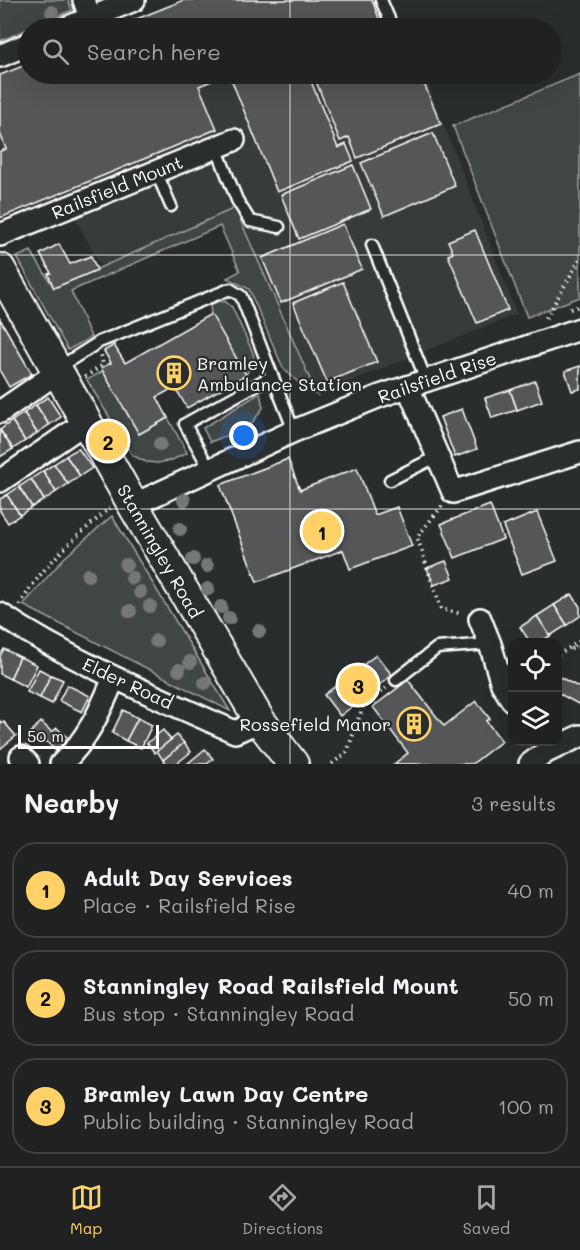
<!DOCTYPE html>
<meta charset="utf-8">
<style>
:root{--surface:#202222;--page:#2d2f2f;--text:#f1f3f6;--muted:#a2a4a5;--line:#3d3f40;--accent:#ffd166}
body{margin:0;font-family:Mali,sans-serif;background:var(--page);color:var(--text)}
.controls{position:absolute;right:18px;bottom:18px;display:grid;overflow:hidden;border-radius:12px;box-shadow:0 6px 24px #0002}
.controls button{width:54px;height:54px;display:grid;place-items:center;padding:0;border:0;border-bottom:2px solid var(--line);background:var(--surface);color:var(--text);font:30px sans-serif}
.scale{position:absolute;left:18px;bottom:15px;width:141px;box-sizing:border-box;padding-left:6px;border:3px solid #fff;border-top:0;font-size:16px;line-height:21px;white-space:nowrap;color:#fff;-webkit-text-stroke:4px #2a2d2e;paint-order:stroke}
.you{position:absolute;left:244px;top:436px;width:21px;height:21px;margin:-15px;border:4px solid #fff;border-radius:50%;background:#1a73e8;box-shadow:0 0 0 9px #1a73e833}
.badge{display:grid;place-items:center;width:39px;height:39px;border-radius:50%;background:var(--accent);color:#111;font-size:20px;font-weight:700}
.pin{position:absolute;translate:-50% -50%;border:3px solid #fff;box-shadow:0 2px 6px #0006}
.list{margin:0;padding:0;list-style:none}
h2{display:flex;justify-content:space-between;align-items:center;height:78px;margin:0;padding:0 24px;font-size:26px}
h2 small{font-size:20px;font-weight:400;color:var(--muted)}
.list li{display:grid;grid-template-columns:39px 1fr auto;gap:18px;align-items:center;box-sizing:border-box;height:96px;margin:0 12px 12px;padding:0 12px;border:2px solid var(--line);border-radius:24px}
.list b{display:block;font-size:22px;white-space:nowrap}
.list p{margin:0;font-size:20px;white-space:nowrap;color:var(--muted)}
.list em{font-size:20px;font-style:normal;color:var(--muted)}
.icon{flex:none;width:33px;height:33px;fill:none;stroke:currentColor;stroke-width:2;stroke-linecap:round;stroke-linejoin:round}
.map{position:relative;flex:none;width:580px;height:764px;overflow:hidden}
.search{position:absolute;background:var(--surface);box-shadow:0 6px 24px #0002;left:18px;right:18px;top:18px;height:66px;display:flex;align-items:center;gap:15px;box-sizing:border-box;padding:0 21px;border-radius:33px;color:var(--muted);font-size:22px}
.sheet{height:402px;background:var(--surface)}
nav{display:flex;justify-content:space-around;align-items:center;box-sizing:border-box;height:84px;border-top:2px solid var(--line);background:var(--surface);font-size:16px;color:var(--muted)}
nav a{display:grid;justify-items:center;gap:3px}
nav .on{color:var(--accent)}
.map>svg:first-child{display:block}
.built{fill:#373a3b}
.green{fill:#414445;stroke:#a0a2a2;stroke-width:1.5}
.building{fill:#555758;stroke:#fff;stroke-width:1.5}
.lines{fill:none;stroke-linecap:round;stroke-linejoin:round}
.lane-casing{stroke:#fff;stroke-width:15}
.street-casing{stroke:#fff;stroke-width:26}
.secondary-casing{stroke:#fff;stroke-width:34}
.path{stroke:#fff;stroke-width:4;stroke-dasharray:1.5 4.5;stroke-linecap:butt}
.lane{stroke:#2a2d2e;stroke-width:10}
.street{stroke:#2a2d2e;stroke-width:21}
.secondary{stroke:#2a2d2e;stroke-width:30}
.tree{fill:#757778}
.grid{fill:none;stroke:#fff;stroke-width:1.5;stroke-opacity:0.55}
.labels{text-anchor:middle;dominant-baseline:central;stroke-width:4.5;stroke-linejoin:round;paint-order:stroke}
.street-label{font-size:18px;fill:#fff;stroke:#2a2d2e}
.poi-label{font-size:18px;fill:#fff;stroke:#2a2d2e;text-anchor:start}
</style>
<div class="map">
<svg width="580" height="764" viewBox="0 0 580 764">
<rect width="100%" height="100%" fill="#2a2d2e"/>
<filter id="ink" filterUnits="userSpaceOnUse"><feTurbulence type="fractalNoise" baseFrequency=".0167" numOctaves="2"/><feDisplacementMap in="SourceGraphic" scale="12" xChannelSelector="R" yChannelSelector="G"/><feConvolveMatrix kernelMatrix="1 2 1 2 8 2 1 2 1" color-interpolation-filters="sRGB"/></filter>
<g filter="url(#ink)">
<polygon class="built" points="28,64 28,74 424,74 517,314 317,395 235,208 101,267 64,196 0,218 0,75"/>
<g class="green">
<polygon points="0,0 68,0 72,10 0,41"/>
<polygon points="580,74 580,297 527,317 453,126"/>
<polygon points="235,208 317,395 301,385 283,368 249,289 227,278 240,271 220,226 71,291 91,337 68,350 17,257 31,251 54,288"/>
<polygon points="218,301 226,302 232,307 253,353 254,360 246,375 211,314 210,305"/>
<polygon points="103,371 139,434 168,418 187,453 172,460 158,463 146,462 132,455 87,380"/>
<polygon points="260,393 263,408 249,427 210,442 203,428"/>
<polygon points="112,516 230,711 23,605 64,558"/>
</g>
<g class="building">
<polygon points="184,0 372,0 380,21 361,28 114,28"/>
<polygon points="28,64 28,74 308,74 338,148 346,144 353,161 277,192 229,74 199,86 217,129 0,218 0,151 6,149 0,133 0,75"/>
<polygon points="313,74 420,74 441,124 357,158 349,137 340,141"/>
<polygon points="433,133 455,186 384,216 361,163"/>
<polygon points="353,165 371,209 299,239 281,195"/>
<polygon points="343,224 362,269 281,303 262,258"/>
<polygon points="475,230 508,310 477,323 448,255 453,253 448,241"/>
<polygon points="59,244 70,264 91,256 97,270 54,288 48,274 51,273 40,254"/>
<polygon points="343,282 377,362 327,382 293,303"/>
<polygon points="211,314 246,375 187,408 175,387 157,397 168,418 139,434 101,368 111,363 104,351 114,345 125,363"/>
<polygon points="0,319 32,374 9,387 0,371"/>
<polygon points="580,366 580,389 572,391 565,371"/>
<polygon points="535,381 542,401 517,410 510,390"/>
<polygon points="510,390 517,410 492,418 485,398"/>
<polygon points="48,397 61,417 49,425 36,405"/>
<polygon points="36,405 49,425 37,433 24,413"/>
<polygon points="462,409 477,449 455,457 440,417"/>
<polygon points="24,413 37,433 25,441 12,421"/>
<polygon points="12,421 25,441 13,449 0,430"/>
<polygon points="0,430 13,449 0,457"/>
<polygon points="78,448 92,468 80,476 66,456"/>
<polygon points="66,456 80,476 68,484 54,464"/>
<polygon points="288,459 300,490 357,468 375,515 397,507 412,546 350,569 343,550 257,582 220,485"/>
<polygon points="54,464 68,484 56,492 43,471"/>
<polygon points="43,471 56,492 44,500 31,479"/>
<polygon points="31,479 44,500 32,507 19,487"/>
<polygon points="19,487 32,507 20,515 7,495"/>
<polygon points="7,495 20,515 8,523 0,511 0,499"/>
<polygon points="490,505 503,539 455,558 441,524"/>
<polygon points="537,512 557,561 522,574 503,526"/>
<polygon points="446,561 453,578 434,585 427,568"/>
<polygon points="572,594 580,607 580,616 567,625 554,605"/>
<polygon points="554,605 567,625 550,636 537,616"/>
<polygon points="537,616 550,636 540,642 530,642 520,627"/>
<polygon points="4,649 20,657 10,679 0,674 0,656"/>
<polygon points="376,655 392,675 340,716 324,695"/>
<polygon points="20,657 37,665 26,687 10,679"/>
<polygon points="39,669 51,675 40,698 27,692"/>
<polygon points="51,675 63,680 52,704 40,698"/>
<polygon points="558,676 580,688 580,705 558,693"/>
<polygon points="408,680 444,726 476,701 490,719 486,721 502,741 472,764 394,764 408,753 373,707"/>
<polygon points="67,685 90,696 82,712 59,701"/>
<polygon points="123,710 138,718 126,741 112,733"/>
<polygon points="138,718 152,725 141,748 126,741"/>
<polygon points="0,721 2,723 4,722 16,736 0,749"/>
<polygon points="41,722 52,732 57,728 68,738 56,751 45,740 43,743 31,732"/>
<polygon points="163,730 171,740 155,753 147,743"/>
<polygon points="177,735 184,743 163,760 157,751"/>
<polygon points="184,743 191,752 176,764 167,764 163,760"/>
<polygon points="205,749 213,759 207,764 187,764"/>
</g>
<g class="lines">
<defs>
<g id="lane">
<polyline points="381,0 393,28"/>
<polyline points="216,147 237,200 250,221 279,227"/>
<polyline points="156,171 171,206"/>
<polyline points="372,245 426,380"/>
<polyline points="58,368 99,342 230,289 241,296 294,431"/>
<polyline points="210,470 185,424 272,376"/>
<polyline points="390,480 438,456"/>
<polyline points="396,680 437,648 490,644"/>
</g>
<g id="street">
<polyline points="84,0 90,18"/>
<polyline points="66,28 134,0"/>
<polyline points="0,56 28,44"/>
<polyline points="0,235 234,140"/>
<polyline points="408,387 453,492 580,452"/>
<polyline points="0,412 58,372"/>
<polyline points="0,481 86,422"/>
<polyline points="133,505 294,431 380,396 580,329"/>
<path d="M0,614C74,663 155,696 235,732L260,721"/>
<polyline points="480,619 490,644 502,684 512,700"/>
<polyline points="21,757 28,764"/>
<path d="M61,764C87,741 101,709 114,678"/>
<polyline points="530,764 546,752 580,736"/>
</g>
<polyline id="secondary" points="0,269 133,505 260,721 293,764"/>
</defs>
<use href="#lane" class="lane-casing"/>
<use href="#street" class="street-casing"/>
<use href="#secondary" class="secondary-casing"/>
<g class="path">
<polyline points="570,309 580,306"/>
<polyline points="546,318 580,259"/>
<polyline points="85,377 103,365 101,355"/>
<polyline points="442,506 417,537 441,609 462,614"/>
<path d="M20,605C42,565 76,537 110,508"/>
<polyline points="571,649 580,647"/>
<polyline points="558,655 580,641"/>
<polyline points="332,764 347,752 363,706 386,688"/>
</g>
<use href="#lane" class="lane"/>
<use href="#street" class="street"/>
<use href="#secondary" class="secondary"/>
</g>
<g class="tree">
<circle cx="52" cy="12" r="7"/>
<circle cx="160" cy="444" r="7"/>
<circle cx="184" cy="500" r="7"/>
<circle cx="180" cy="529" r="7"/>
<circle cx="193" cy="559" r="7"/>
<circle cx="126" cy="565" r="7"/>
<circle cx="207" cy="566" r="7"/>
<circle cx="88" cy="575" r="7"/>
<circle cx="132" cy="578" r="7"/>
<circle cx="208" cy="589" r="7"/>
<circle cx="140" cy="592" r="7"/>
<circle cx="150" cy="606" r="7"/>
<circle cx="221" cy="607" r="7"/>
<circle cx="130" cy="611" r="7"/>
<circle cx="229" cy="618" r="7"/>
<circle cx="259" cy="631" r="7"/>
<circle cx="156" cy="641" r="7"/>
<circle cx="190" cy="662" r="7"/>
<circle cx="179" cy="670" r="7"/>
<circle cx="205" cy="683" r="7"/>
</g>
</g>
<path class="grid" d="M290,0V28M290,74V764M0,255H580M0,509H580"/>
<defs>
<symbol id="building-ring" viewBox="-11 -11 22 22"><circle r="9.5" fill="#2a2d2e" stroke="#ffd166" stroke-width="1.5"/><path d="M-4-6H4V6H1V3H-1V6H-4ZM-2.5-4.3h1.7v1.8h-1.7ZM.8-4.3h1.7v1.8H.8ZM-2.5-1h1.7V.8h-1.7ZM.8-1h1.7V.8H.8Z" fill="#ffd166"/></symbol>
</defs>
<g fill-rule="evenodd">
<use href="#building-ring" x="155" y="354" width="38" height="38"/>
<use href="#building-ring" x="395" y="705" width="38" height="38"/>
</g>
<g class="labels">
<g class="street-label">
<text transform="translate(117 187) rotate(-22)">Railsfield Mount</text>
<text transform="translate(437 377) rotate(-19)">Railsfield Rise</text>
<text transform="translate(160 551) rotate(60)">Stanningley Road</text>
<text transform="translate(128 683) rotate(25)">Elder Road</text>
</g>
<g class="poi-label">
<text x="197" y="363">Bramley<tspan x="197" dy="21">Ambulance Station</tspan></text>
<text x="391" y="724" text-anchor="end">Rossefield Manor</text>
</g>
</g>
</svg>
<div class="controls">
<button><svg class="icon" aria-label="locate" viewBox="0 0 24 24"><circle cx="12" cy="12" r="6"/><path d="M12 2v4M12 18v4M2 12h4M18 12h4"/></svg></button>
<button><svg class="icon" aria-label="layers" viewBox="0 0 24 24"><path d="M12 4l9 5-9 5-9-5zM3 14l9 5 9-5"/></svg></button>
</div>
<div class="scale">50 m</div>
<div class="you"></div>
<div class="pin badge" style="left:322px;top:531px">1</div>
<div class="pin badge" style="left:108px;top:441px">2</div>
<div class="pin badge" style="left:358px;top:685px">3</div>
<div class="search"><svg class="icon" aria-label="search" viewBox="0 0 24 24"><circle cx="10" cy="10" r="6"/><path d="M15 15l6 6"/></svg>Search here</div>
</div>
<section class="sheet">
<h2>Nearby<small>3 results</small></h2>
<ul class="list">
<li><span class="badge">1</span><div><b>Adult Day Services</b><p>Place · Railsfield Rise</p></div><em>40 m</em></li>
<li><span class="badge">2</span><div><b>Stanningley Road Railsfield Mount</b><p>Bus stop · Stanningley Road</p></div><em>50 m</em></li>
<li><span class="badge">3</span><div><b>Bramley Lawn Day Centre</b><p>Public building · Stanningley Road</p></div><em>100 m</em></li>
</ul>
</section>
<nav>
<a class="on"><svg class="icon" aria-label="map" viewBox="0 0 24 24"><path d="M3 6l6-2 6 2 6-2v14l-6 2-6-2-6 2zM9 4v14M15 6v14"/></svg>Map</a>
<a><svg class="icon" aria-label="directions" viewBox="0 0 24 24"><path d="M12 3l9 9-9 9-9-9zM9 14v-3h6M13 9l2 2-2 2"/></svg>Directions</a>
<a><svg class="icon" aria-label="saved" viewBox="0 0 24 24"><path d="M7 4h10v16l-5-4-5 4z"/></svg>Saved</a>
</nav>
